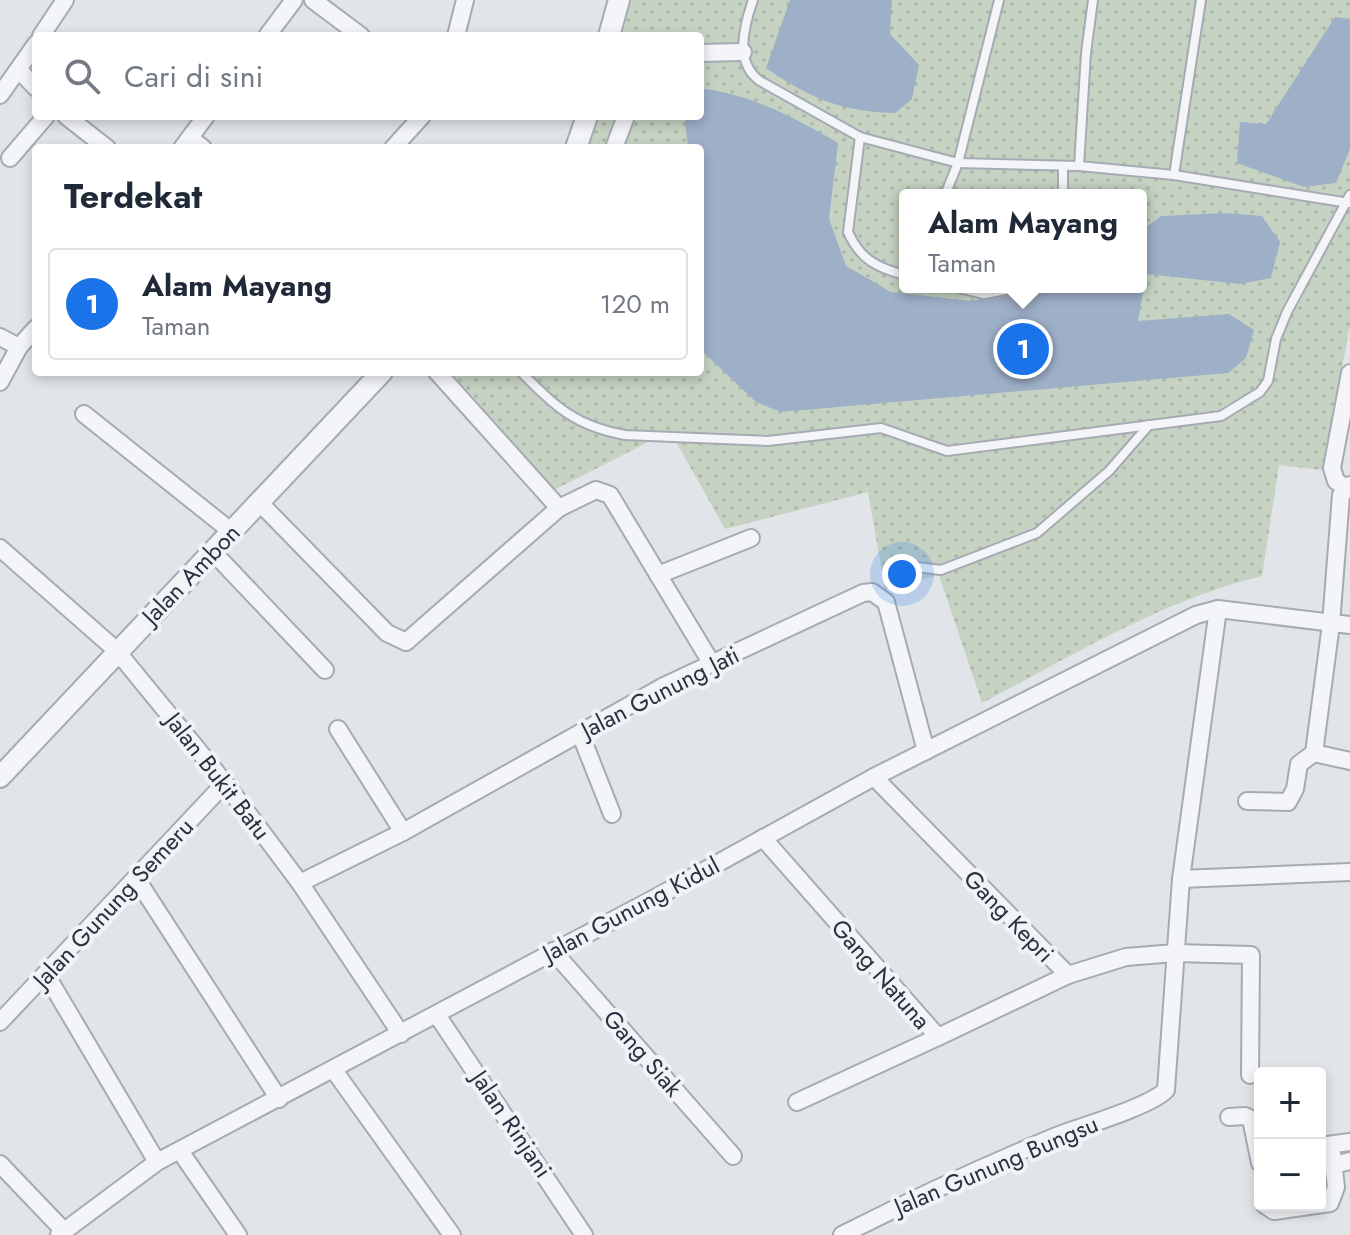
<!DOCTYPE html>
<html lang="id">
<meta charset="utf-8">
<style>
:root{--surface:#fff;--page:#f6f6f7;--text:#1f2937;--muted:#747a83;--line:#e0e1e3;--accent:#1a73e8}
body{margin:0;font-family:Jost,sans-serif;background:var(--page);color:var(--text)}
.controls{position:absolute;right:24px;bottom:24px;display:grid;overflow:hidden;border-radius:8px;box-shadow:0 4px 12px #0003}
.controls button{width:72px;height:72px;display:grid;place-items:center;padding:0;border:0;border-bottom:2px solid var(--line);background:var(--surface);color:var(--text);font:40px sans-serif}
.you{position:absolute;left:902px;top:574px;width:28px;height:28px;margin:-20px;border:6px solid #fff;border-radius:50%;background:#1a73e8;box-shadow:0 0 0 12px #1a73e833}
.badge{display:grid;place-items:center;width:52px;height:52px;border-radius:50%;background:var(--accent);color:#fff;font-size:26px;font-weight:700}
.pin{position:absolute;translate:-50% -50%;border:4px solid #fff;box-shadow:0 2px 8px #0006}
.popup{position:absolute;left:899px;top:189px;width:248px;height:104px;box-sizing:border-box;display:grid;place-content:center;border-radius:8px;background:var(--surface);filter:drop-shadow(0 2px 6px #0005);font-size:26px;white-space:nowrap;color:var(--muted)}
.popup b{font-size:30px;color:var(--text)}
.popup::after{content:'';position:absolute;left:50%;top:100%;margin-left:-16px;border:16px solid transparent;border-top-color:var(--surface)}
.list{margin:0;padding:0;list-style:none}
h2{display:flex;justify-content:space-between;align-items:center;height:104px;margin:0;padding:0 32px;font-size:34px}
h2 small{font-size:26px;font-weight:400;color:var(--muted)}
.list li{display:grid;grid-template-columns:52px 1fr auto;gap:24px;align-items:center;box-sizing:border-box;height:112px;margin:0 16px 16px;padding:0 16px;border:2px solid var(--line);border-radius:8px}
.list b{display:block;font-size:30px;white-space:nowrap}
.list p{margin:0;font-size:26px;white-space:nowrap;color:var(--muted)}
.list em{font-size:26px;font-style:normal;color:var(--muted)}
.icon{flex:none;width:44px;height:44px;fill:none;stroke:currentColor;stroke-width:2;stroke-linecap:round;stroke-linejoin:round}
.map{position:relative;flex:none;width:1350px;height:1235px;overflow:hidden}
.search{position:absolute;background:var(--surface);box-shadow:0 4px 12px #0003;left:32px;top:32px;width:672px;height:88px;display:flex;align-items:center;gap:20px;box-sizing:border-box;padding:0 28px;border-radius:8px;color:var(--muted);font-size:30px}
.panel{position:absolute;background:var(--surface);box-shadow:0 4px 12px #0003;left:32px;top:144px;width:672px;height:232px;border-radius:8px}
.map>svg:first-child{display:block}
.park{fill:url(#park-dots);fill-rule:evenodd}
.water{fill:#9eafc8}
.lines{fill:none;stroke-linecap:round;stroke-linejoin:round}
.service-casing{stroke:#a6abb3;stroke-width:12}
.minor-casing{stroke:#a6abb3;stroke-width:20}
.tertiary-casing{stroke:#a6abb3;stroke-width:24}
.service{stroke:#f4f5f8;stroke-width:8}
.minor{stroke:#f4f5f8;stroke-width:16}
.tertiary{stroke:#f4f5f8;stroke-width:20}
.labels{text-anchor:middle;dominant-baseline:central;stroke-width:8;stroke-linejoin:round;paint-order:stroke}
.street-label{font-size:24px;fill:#2a3141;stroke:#f1f3f7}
</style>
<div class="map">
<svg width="1350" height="1235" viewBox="0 0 1350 1235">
<defs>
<pattern id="park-dots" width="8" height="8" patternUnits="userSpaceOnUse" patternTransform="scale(2)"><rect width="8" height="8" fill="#c6d3c3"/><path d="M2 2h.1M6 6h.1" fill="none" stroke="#aab6a9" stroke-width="1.8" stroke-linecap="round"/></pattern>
</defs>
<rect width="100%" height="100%" fill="#e1e4e9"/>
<path class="park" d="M631,0H1350V326L1322,470L1279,465L1262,576C1162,600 1072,656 982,703L939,575L885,589L868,492L725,529L670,431L554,490L451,372H700V148H585L596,116H700V36H622ZM905,195H1141V287H905Z"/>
<g class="water">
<path d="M790,0H892L890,34L919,65L912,99L895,113C843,112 809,98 766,68Z"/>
<polygon points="1335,17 1350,19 1350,149 1336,183 1304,187 1237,163 1240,122 1266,124"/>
<path d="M705,89C752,95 797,119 838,143L829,219L846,266L891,292L971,301L1043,287H1141V231L1161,216L1225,213L1262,216L1280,242L1271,278L1240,284L1146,274L1138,321L1229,314L1254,330L1246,358L1228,373L781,412L756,402L700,349V148H688L685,121L688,116H700V97Z"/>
</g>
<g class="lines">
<defs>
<g id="service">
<path d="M753,0C744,26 734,63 760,81L860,137L958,163L1079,166L1174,175L1349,203"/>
<path d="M860,137L848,232C860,259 877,268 905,275"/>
<polyline points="1079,166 1086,53 1093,0"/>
<polyline points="1063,169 1063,195"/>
<polyline points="1174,175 1201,0"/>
<polyline points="945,195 958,163 999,0"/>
<polyline points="955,287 984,294 1023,287"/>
<path d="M521,372C556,407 575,426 625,435L768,441L881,428L947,451L1221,416L1260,392L1268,381L1276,339L1287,312L1350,195"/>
<polyline points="901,565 941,570 1037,533 1109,471 1149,425"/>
</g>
<g id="minor">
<polyline points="313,0 361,36"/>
<polyline points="41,36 65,0"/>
<polyline points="267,36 294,0"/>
<polyline points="456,36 465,0"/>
<polyline points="700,53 743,52"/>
<polyline points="19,70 36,88"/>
<polyline points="0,95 36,44"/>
<polyline points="66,116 107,148"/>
<polyline points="190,138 203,148"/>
<polyline points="182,148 206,116"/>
<polyline points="393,148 422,116"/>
<polyline points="614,148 626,116"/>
<polyline points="10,158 46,116"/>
<polyline points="0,337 19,347"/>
<polyline points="437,372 559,508 596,490 610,495 712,664"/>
<polyline points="0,382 19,347 36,328"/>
<polyline points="84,414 232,532"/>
<polyline points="1346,488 1336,481 1332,468 1350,373"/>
<polyline points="259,502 387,633 406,642 559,508"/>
<polyline points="0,548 116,650 225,783 300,883 401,1034"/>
<polyline points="213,552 325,670"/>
<polyline points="658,575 751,538"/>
<polyline points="338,729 403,832"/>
<polyline points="580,733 612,814"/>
<polyline points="1314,753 1331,624 1341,495 1350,485"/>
<polyline points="1314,753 1350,761"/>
<polyline points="874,777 1068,975 1126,957 1175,953 1251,955 1250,1075"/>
<polyline points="1247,801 1288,802 1295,789 1299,764 1314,753"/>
<polyline points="763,838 938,1037 1068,975"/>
<polyline points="136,878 279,1099"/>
<polyline points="1181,879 1350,872"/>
<polyline points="300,883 403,832 664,686 863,593 872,592 886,602 926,751"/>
<polyline points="553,951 733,1156"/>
<polyline points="47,976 157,1162"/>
<polyline points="437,1015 584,1235"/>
<polyline points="0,1022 225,783"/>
<polyline points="333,1069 452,1235"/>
<polyline points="797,1102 938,1037"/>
<polyline points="1229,1117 1245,1116 1251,1119 1260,1163"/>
<polyline points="1320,1146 1350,1142"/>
<polyline points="180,1151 238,1235"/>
<polyline points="0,1164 64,1231"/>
<polyline points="1334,1165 1350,1161"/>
<polyline points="1265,1205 1274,1211 1330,1203 1336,1187 1331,1145"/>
<polyline points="59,1235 157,1162 653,899 874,777 1196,615 1218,609 1350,625"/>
<path d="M842,1235C913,1199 986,1165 1059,1135C1083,1126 1151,1106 1166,1090L1181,879L1218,609"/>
</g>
<g id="tertiary">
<polyline points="609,36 619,0"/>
<polyline points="576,148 587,116"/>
<polyline points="0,777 382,372"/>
</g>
</defs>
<use href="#service" class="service-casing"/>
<use href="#minor" class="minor-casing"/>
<use href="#tertiary" class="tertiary-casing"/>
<use href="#service" class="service"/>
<use href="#minor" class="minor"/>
<use href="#tertiary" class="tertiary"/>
</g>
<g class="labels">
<g class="street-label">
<text transform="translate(191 574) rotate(-46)">Jalan Ambon</text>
<text transform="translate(660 692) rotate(-27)">Jalan Gunung Jati</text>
<text transform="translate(218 776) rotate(52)">Jalan Bukit Batu</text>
<text transform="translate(113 903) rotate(-47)">Jalan Gunung Semeru</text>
<text transform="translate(631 909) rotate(-28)">Jalan Gunung Kidul</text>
<text transform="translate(1009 916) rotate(46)">Gang Kepri</text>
<text transform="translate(881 974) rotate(49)">Gang Natuna</text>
<text transform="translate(643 1053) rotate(49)">Gang Siak</text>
<text transform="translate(512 1124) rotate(56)">Jalan Rinjani</text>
<text transform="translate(996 1165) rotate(-23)">Jalan Gunung Bungsu</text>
</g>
</g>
</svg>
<div class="controls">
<button>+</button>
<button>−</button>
</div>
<div class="you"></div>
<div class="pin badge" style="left:1023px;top:349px">1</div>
<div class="popup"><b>Alam Mayang</b>Taman</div>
<div class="search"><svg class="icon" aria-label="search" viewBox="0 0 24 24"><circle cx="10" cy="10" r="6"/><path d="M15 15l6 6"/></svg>Cari di sini</div>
<section class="panel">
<h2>Terdekat<small></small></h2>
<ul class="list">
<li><span class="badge">1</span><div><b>Alam Mayang</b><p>Taman</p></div><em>120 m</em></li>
</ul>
</section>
</div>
